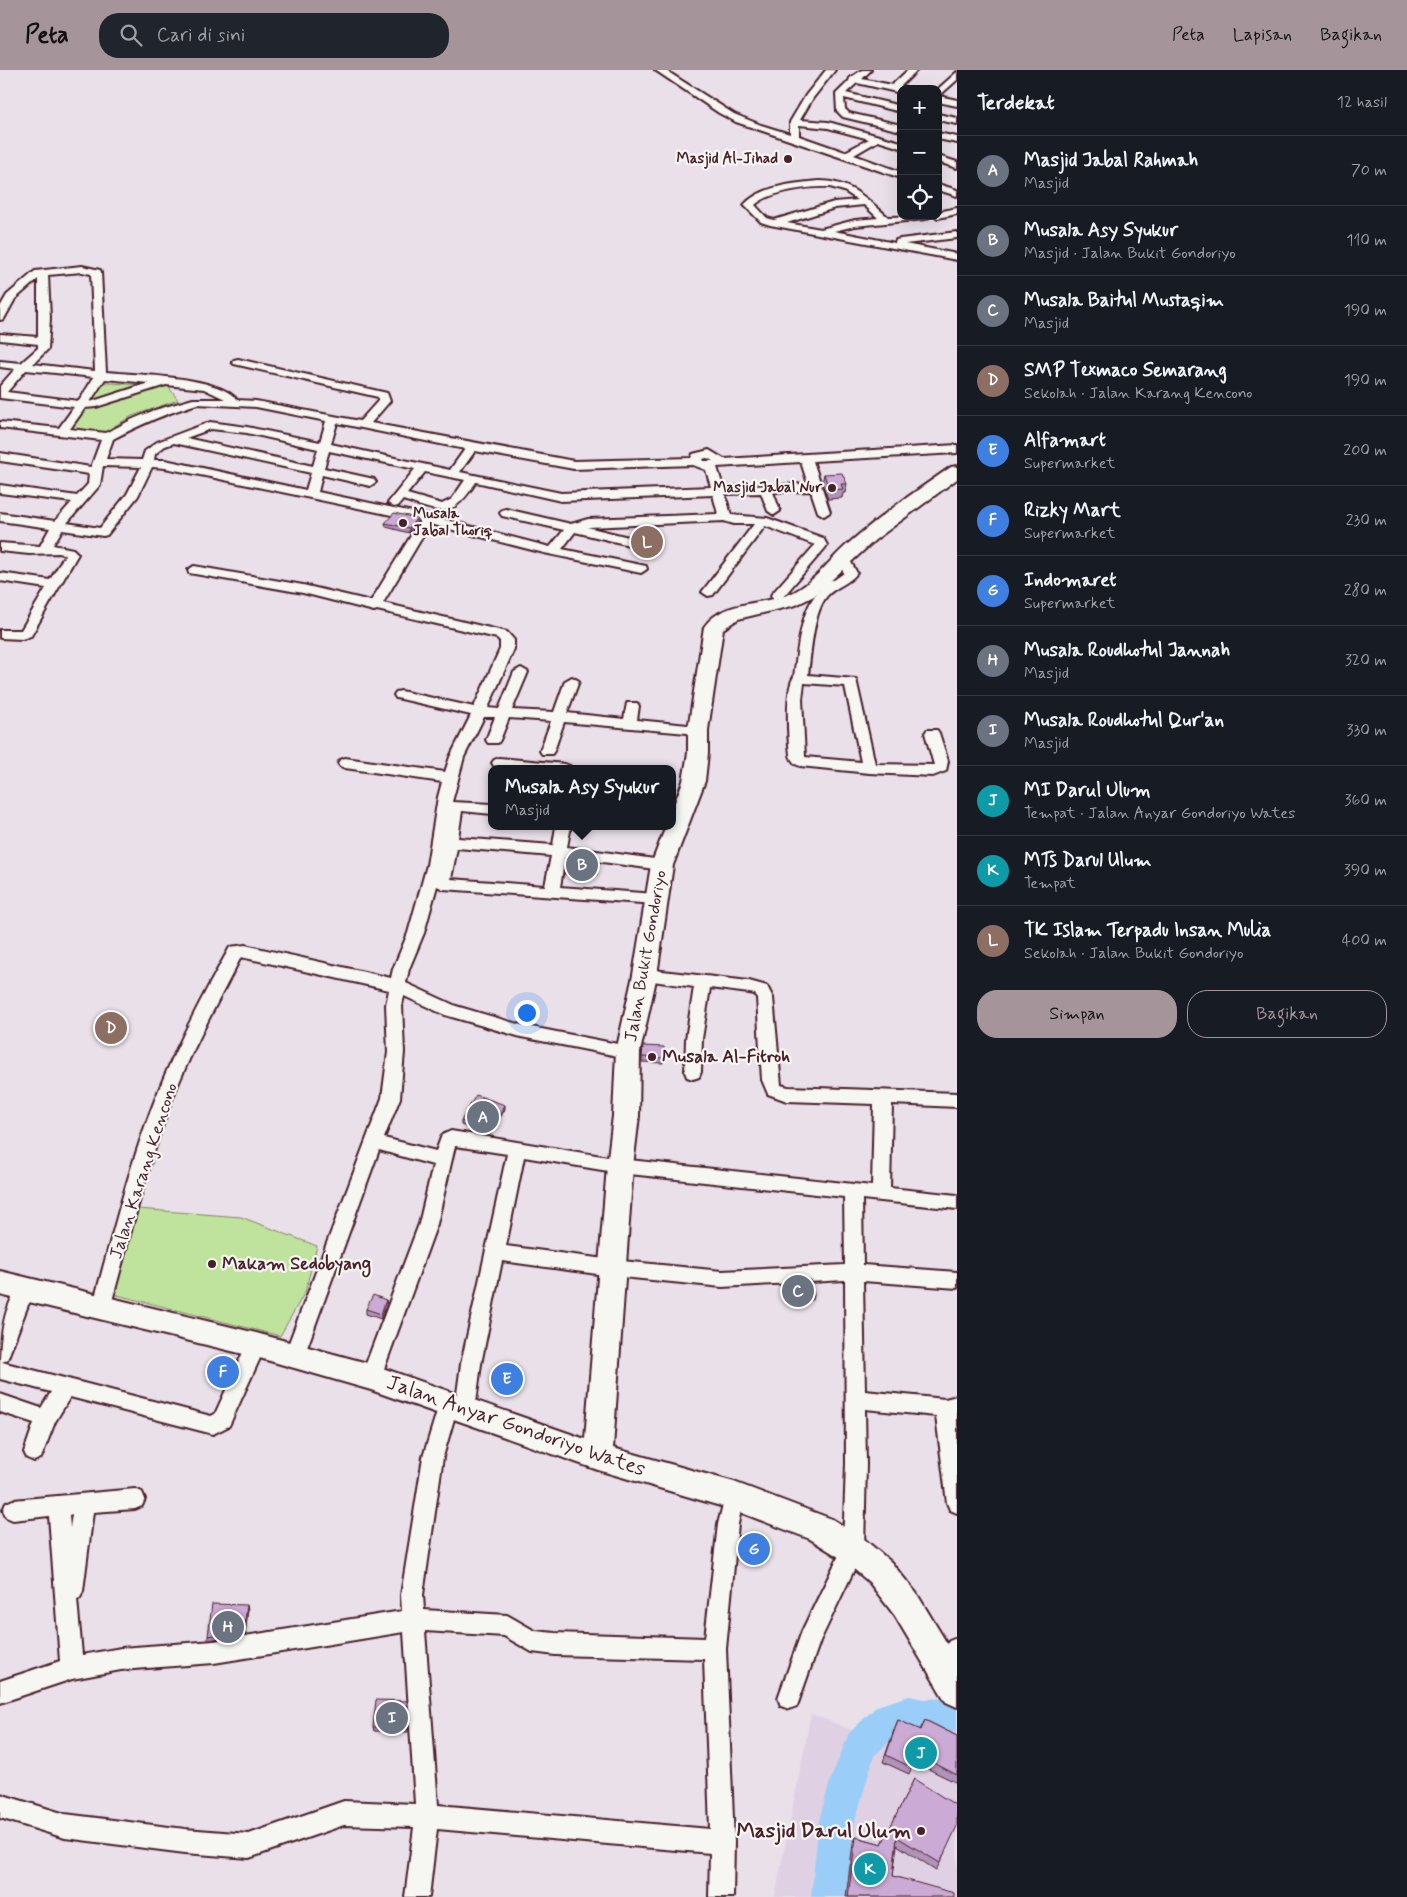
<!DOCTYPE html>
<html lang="id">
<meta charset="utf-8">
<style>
:root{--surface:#171b24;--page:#20242c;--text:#f1f3f6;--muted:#9ea1a6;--line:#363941;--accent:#a6949b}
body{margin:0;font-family:Mynerve,sans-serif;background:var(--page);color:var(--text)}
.controls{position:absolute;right:15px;top:15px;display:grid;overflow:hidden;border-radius:10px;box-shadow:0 5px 20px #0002}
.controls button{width:45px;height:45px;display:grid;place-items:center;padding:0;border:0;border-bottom:1px solid var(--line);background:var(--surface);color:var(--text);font:25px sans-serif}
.you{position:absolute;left:526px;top:942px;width:18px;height:18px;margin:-12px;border:4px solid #fff;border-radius:50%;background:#1a73e8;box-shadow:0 0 0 8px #1a73e833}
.badge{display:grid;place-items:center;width:32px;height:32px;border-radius:50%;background:var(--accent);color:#fff;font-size:16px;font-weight:700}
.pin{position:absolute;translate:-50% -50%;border:2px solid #fff;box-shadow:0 1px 5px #0006}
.popup{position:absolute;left:488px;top:695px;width:188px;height:65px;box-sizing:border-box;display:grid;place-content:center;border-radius:10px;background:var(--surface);filter:drop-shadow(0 1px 4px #0005);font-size:16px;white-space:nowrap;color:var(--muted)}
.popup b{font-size:19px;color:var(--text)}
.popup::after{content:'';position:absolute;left:50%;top:100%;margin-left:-10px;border:10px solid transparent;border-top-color:var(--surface)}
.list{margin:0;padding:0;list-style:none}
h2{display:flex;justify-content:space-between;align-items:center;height:65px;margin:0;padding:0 20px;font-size:21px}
h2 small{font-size:16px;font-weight:400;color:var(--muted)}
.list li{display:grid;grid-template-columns:32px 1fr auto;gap:15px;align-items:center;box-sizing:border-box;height:70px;padding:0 20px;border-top:1px solid var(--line)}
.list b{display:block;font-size:19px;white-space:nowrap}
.list p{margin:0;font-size:16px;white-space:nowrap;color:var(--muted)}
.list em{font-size:16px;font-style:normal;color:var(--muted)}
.actions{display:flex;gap:10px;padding:15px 20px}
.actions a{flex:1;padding:11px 0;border:1px solid var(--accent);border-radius:20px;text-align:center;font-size:18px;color:var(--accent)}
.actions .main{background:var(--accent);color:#111}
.icon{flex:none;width:28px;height:28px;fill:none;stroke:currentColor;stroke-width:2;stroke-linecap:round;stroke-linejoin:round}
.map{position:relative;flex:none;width:957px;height:1827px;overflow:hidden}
header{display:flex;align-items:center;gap:30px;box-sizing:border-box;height:70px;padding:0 25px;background:var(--accent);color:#111}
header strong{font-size:24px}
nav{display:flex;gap:28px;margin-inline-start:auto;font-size:18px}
.search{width:350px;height:45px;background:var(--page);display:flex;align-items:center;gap:12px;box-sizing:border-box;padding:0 18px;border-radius:20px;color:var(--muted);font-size:19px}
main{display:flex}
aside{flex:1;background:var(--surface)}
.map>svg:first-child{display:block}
.built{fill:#e0d0e4}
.green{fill:#bfe39d;stroke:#848164}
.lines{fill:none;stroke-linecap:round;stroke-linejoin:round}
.river{fill:#9acef8;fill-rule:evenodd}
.street-casing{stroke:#4a1f2b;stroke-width:4}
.secondary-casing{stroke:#4a1f2b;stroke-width:4}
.street{fill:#f6f6f2;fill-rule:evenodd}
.secondary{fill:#f6f6f2;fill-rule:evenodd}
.wall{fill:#af93b8;stroke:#4a1f2b}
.shaded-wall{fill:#8e7896;stroke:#4a1f2b}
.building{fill:#cbabd6;stroke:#4a1f2b}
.poi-dot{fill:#4a1f2b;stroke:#f6f6f2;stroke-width:2}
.labels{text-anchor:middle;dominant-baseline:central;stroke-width:4.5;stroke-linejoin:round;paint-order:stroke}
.far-poi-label{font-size:15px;font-weight:bold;fill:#4a1f2b;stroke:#f6f6f2;text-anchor:end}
.street-label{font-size:18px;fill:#4a1f2b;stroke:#f6f6f2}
.poi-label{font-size:18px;font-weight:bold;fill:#4a1f2b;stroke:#f6f6f2;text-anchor:start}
.near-street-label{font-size:21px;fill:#4a1f2b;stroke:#f6f6f2}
.near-poi-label{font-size:21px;font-weight:bold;fill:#4a1f2b;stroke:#f6f6f2;text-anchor:end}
</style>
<header>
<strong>Peta</strong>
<div class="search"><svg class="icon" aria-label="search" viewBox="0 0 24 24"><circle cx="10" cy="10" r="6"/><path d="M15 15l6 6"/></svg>Cari di sini</div>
<nav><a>Peta</a><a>Lapisan</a><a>Bagikan</a></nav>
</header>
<main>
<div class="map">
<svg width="957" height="1827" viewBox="0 0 957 1827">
<rect width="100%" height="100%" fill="#e9e0ea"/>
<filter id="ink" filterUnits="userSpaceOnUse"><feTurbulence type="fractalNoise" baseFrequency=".02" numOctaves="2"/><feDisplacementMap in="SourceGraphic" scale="10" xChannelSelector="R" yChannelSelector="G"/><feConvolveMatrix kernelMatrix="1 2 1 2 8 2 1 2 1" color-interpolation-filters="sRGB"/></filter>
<g filter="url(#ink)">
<polygon class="built" points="811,1644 882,1672 892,1650 957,1650 957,1827 775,1827"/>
<g class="green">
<polygon points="91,312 145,315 86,334 78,333"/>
<polygon points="160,315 168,316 178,330 132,346 99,365 60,361 72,342"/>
<polygon points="138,1139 241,1147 317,1176 305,1222 280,1266 109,1223"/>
</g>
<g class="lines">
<polygon class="river" points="909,1626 924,1629 957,1628 957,1662 924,1663 909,1660 898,1663 874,1686 855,1751 847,1827 811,1827 819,1751 830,1711 849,1663 877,1636"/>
<defs>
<g id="street">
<path d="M655,0H665L734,44L761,55L790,64V52L806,25L826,0H835L813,28L800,50L828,52L901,72V78L878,71L854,85L901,102V108L736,52L719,43ZM799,55L828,58L869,69L845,82L799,66Z"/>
<polygon points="862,0 871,0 862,9 892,15 908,0 917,0 900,17 904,19 901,19 901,23 857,13 846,23 901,36 901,42 844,28 845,39 849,43 901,55 901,61 843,47 837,41 836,24 849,11 850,8"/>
<polygon points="957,2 957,10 939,26 957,30 957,36 938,32 938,19"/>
<polygon points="938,44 957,48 957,54 938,50"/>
<polygon points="938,63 957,67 957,73 938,69"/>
<polygon points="938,86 957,92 957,98 938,92"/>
<path d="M819,111C850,111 866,128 888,147L931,146L926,149L855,156L834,161L895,173L896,170L900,169L957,162V168L905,174L957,184V190L770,155L761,152L744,135C760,116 796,113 819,111ZM830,117L844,121L858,130L834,132L774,150L767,148L755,135C770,121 810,116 830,117ZM864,135L878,148L855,150L821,159L787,153L835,138Z"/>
<polygon points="938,114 957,120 957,126 938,120"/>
<polygon points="957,138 957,144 938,148 934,146 938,146 938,142"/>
<path d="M82,196L100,200L101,202L106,302C136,305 220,306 237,330L256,331L360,351L378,331V327L234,294L232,292L234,290L238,289L387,323L390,331L371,353L574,391L691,388L693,384L709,380L724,389L957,375V383L813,391L830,442L824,446L818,442L811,421L773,422L780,441L774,445L768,441L761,423L725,424L731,445L767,448L823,468L827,475L825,478L782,528H772L771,525L815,475L765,456L713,525L708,526L702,522L754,454H734L724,451L589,457H587L637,469L639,472L633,476L575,462L562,479L646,496L647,499L641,503L544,483L430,454L383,533L507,562L514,570V579L488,638L499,639L514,602L521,598L528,602L512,640L554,642L565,611L572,607L579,611L567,643L624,649L627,633H637L639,636L637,650L698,656L703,657L705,660L703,663L698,664L564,652L554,681L552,684H542L540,681L551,651L509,648L500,670L498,673H488L486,670L495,647H484L464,687L452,732L492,734V744L462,741L458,768L553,775L556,756H571L567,777L662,790L667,791L670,795L667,799L662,800L565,787L560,817L656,824L661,825L664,829L661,833L656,834L443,819L437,816L424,863L409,899L406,913L456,936L521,955L628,976L634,977L636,982L634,987L628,988L521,967L445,945L404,926L402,935L404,982L400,1028L384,1068L436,1081L442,1065L451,1061L620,1089L872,1116L874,1034L787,1031L768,1024L762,1010L757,928L755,924L749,923L710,918L702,969L701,1002L699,1007L693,1009L687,1007L685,1002L686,969L694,917L639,909L637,905L639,901L645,899L749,911L767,916L773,928L781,1015L788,1017L957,1023V1037L892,1034L890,1118L957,1125V1139L862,1129L863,1195L957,1202V1218L863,1211L865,1321L945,1329L957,1326V1443L950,1440L947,1433L936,1346L865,1339L866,1394L864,1479L820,1571L797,1636L789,1639L781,1636L778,1628L802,1561L843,1477L846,1394L845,1210L722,1217L612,1206L502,1191L481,1294L475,1340L472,1346L465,1349L458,1346L456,1342L443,1387L423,1525L424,1540L507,1545L535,1561L555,1563L705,1568L718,1454L727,1419L734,1416L741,1419L744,1426L738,1454L726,1579L734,1772L733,1827H709L710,1783L437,1759L429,1827H405L414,1757L344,1755L249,1788L185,1783L65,1768L0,1748V1724L65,1744L185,1759L249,1764L344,1731L415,1734L404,1562L214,1593L121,1600L72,1609L0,1633V1611L60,1591L49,1446L13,1450L6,1447L3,1440L6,1433L13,1430L135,1419L142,1422L145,1429L142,1436L135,1439L93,1442L83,1521L80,1528L77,1529L82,1585L121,1578L214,1571L402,1541L401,1525L423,1387L441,1328L448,1325L455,1328L456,1331L461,1294L507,1084L455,1076L437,1154L381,1307L378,1313L371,1316L364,1313L361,1307L419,1154L433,1095L379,1080L304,1286L301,1292L294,1294L287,1292L284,1286L382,1028L388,982L386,935L389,920L241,887C217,933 192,979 173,1027C147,1095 130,1167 110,1238L108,1244L101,1246L94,1244L92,1238C112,1167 129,1095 156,1027C176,976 203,925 230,877L245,875L391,908L393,899L408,863L427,795L438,727L442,712L345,698L340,696L338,693L340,690L345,688L445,702L450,687L471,645L401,629L396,628L394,625L396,622L401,621L474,637L500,579V571L497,568L377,540L374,541L303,523L189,503L188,500L194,496L303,515L371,531L420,451L210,407L165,398L152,397L138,426L107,465L103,466L62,460L53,475L73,479L78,484L31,566L22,569L0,568V560H21L46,518L0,511V503L50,510L65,485L59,483L29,484L0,481V473L40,476L50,458L0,451V443L55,451L72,432L0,423V415L77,426L88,414L89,404L0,391V383L91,397L101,370L0,358V352L59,358L74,337L0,328V316L15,299L0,297V291L21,293L38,278V274L0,270V264L38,267V209L15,229L4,249L0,250V237L7,225L35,201ZM82,202L91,204L95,301L33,294L48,279L50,248L48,205ZM26,300L94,307L79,331L7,322ZM105,309L149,313L90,332ZM166,315L204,319L225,329H193L155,340L133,349L106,363L70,359L85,338L96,337ZM197,334L256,337L326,351L320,372L247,357L210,352L157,372L145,381L142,390L106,389L113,369C141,354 167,343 197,334ZM337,353L465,379L450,400L331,374ZM211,359L247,363L318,379L313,396L186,368ZM174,373L311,403L306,420L165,390H154L155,384L165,376ZM329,381L415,399L388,433L394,437L398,436L403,430C441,442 451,451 476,412L561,431L713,425L718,444L588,449L571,454L506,439L502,440L500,443L502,446L564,460L550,477L427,445L318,422L322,405L370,416L376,412L374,409L324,398ZM475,381L574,399L693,395L706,400L711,417L561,423L460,402ZM707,388L713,391H704L703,389ZM801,392L808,414L723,417L717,397ZM103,396L141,397L127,424L100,458L67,453L100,415ZM425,402L465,410L452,429L442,434L407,424ZM457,778L551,786L545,816L451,809ZM524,1087L620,1103L844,1127L845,1195L722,1201L612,1190L506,1176ZM72,1444L70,1458L69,1445ZM425,1561L504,1566L532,1582L555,1585L704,1589L710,1759L438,1735Z"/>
<path d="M843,484L847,485L857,503C849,514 836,516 827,526C813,542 811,584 808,605L856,609L875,694L934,695L925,663L927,660H937L939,663L948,691L946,701L933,706L869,703L800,696L795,694C793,691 790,688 790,684C788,670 785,617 794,607C798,580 800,536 822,518L817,514L818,511L834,510L844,503L837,488ZM804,613L845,616L861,692L805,687L802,629Z"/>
<polygon points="499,688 565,694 570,696 572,699 511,699 494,696 492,693 494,690"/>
<path d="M29,1212L36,1214L38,1220L28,1235L7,1290L2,1292L211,1346L215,1344L249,1269L256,1267L263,1269L266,1275L229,1356L213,1364L70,1327L55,1352L41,1388L34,1391L27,1388L24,1382L34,1353L0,1342V1324L41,1338L51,1322L0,1309C0,1281 0,1223 29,1212Z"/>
<path d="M957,1568C957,1584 957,1602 945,1609L937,1606L934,1598L949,1571Z"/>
</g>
<path id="secondary" d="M957,396V409L875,470L814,526L796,535L738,549L723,559L708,660V683L705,711L673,795L657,905L640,982L639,1046L633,1096L613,1378L734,1412L832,1449L864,1469L891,1492L917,1524L957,1590V1637L946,1632L895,1546L869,1512L842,1489L810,1469L734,1440L598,1400L371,1320L256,1287L0,1225V1201L256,1263L371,1294L585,1369L607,1096L613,1046L616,982L633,905L651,795L666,756H672V740L683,711L688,683V660L704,557C723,529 764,536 792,523C815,512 830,489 849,473C881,445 916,421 951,397Z"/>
</defs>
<use href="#street" class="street-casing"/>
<use href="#secondary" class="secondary-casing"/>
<use href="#street" class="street"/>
<use href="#secondary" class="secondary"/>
</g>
<g class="wall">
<polygon points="824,404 847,414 845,423 843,423 842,428 828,429 822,413"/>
<polygon points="417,452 409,463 386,457 385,453"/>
<polygon points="598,789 597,805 564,804 564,799"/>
<polygon points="643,976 664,988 663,993 642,992"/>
<polygon points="505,1039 490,1065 461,1055 461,1051"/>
<polygon points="785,1211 814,1225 813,1230 788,1231 784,1215"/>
<polygon points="387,1234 381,1249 366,1244 366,1239"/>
<polygon points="248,1539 245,1564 208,1570 208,1566"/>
<polygon points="407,1631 408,1662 374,1661 373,1657"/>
<polygon points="898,1650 920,1660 925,1650 957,1666 957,1713 914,1692 909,1704 883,1692 895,1657"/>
<polygon points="914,1709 940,1793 936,1800 897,1775 893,1806 954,1827 846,1827 853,1774 856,1767 882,1774"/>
</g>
<g class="shaded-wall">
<polygon points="417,448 417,452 409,463 409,458"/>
<polygon points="505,1035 505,1039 490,1065 490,1061"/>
<polygon points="386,1230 387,1234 381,1249 381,1244"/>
<polygon points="247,1535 248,1539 245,1564 244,1560"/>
</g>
<g class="building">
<polygon points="842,403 847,414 841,414 843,419 829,420 824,404"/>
<polygon points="394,443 417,448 409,458 385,453"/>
<polygon points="570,785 598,789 597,801 564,799"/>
<polygon points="643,976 664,977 664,988 642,987"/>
<polygon points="476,1025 505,1035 490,1061 461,1051"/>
<polygon points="810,1210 814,1225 789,1226 785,1211"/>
<polygon points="373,1225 386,1230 381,1244 366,1239"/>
<polygon points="212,1534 247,1535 244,1560 208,1566"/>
<polygon points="376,1630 407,1631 407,1659 373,1657"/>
<polygon points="898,1650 921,1660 925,1650 957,1666 957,1705 917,1684 913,1698 886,1685"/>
<polygon points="914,1709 957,1736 957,1756 940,1793 897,1767 893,1806 954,1823 954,1827 848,1827 856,1767 882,1774"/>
</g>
</g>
<g class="poi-dot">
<circle cx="788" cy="89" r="5"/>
<circle cx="832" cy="418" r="5"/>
<circle cx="403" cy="453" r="5"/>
<circle cx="652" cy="987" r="5"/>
<circle cx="212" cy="1194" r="5"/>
<circle cx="921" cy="1761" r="5"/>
</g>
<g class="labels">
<g class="far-poi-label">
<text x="778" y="89">Masjid Al-Jihad</text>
<text x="822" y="418">Masjid Jabal Nur</text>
<text x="413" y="444" text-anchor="start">Musala<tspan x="413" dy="17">Jabal Thoriq</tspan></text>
</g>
<g class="street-label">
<text transform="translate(646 886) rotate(-80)">Jalan Bukit Gondoriyo</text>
<text transform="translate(144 1101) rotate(-72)">Jalan Karang Kencono</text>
</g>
<g class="poi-label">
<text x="662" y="987">Musala Al-Fitroh</text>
<text x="222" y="1194">Makam Sedobyang</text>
</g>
<g class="near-street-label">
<text transform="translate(516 1356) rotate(19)">Jalan Anyar Gondoriyo Wates</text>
</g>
<g class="near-poi-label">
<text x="911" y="1761">Masjid Darul Ulum</text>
</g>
</g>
</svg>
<div class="controls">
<button>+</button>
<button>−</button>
<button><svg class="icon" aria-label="locate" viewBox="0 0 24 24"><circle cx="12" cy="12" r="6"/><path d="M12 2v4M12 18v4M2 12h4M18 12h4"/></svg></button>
</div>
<div class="you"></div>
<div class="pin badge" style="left:483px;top:1047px;background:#6b7280">A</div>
<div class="pin badge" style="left:582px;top:795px;background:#6b7280">B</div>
<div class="popup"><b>Musala Asy Syukur</b>Masjid</div>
<div class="pin badge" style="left:798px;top:1221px;background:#6b7280">C</div>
<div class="pin badge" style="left:111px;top:958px;background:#8d6e63">D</div>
<div class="pin badge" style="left:507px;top:1309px;background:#3f7fe0">E</div>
<div class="pin badge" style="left:223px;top:1302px;background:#3f7fe0">F</div>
<div class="pin badge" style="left:754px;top:1479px;background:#3f7fe0">G</div>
<div class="pin badge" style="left:228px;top:1557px;background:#6b7280">H</div>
<div class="pin badge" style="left:392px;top:1648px;background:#6b7280">I</div>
<div class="pin badge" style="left:921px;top:1683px;background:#0f9aa8">J</div>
<div class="pin badge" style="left:870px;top:1799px;background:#0f9aa8">K</div>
<div class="pin badge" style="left:647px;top:472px;background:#8d6e63">L</div>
</div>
<aside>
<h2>Terdekat<small>12 hasil</small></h2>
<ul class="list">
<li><span class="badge" style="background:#6b7280">A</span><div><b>Masjid Jabal Rahmah</b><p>Masjid</p></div><em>70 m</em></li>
<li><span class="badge" style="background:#6b7280">B</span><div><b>Musala Asy Syukur</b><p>Masjid · Jalan Bukit Gondoriyo</p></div><em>110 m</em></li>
<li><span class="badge" style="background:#6b7280">C</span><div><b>Musala Baitul Mustaqim</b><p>Masjid</p></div><em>190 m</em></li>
<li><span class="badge" style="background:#8d6e63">D</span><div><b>SMP Texmaco Semarang</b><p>Sekolah · Jalan Karang Kencono</p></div><em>190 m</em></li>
<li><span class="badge" style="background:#3f7fe0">E</span><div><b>Alfamart</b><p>Supermarket</p></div><em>200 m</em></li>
<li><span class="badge" style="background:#3f7fe0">F</span><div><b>Rizky Mart</b><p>Supermarket</p></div><em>230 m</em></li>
<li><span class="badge" style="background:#3f7fe0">G</span><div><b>Indomaret</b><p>Supermarket</p></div><em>280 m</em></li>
<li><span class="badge" style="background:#6b7280">H</span><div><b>Musala Roudhotul Jannah</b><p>Masjid</p></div><em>320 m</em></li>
<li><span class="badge" style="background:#6b7280">I</span><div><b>Musala Roudhotul Qur'an</b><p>Masjid</p></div><em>330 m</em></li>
<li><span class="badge" style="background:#0f9aa8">J</span><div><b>MI Darul Ulum</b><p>Tempat · Jalan Anyar Gondoriyo Wates</p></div><em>360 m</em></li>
<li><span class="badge" style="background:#0f9aa8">K</span><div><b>MTs Darul Ulum</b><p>Tempat</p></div><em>390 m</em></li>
<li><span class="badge" style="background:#8d6e63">L</span><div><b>TK Islam Terpadu Insan Mulia</b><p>Sekolah · Jalan Bukit Gondoriyo</p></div><em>400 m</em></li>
</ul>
<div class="actions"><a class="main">Simpan</a><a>Bagikan</a></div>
</aside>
</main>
